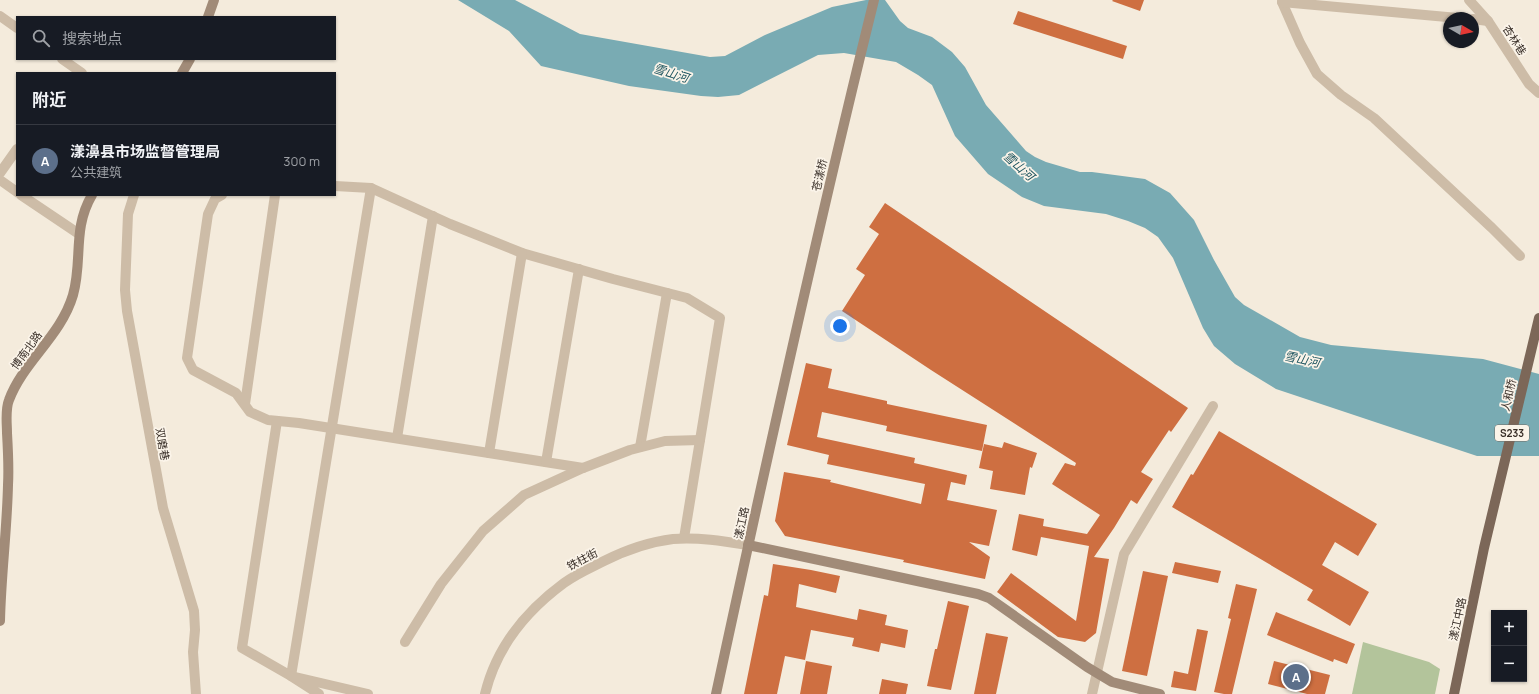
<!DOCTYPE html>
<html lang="zh">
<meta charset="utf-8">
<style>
:root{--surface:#171b24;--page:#20242c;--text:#f1f3f6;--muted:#9ea1a6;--line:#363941;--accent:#1a73e8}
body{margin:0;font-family:Manrope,"Noto Sans SC",sans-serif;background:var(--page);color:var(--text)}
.controls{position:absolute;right:12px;bottom:12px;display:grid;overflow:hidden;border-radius:0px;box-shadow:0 1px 3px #0004}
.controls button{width:36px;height:36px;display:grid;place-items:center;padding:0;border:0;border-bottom:1px solid var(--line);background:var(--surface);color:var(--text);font:20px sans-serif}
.compass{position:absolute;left:1443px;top:12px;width:36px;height:36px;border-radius:50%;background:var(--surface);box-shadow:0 1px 3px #0004;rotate:99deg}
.you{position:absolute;left:840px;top:326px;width:14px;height:14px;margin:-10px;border:3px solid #fff;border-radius:50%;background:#1a73e8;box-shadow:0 0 0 6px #1a73e833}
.badge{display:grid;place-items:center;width:26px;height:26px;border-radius:50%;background:var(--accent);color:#fff;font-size:13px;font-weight:700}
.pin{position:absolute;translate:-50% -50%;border:2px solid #fff;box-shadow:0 1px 4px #0006}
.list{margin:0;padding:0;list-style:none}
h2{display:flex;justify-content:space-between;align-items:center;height:52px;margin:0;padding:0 16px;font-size:17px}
h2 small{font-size:13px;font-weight:400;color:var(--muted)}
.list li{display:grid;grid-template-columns:26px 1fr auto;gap:12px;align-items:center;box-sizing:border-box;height:72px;padding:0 16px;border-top:1px solid var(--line)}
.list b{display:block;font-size:15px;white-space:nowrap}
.list p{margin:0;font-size:13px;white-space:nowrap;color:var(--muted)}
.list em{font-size:13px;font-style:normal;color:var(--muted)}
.icon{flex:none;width:22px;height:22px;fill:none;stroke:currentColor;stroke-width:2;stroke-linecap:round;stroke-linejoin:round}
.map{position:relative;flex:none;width:1539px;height:694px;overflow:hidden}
.search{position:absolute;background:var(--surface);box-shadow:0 1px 3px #0004;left:16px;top:16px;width:320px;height:44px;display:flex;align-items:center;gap:10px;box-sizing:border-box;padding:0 14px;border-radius:0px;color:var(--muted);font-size:15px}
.panel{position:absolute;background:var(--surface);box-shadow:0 1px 3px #0004;left:16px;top:72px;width:320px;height:124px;border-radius:0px}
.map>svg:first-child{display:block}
.green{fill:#b3c49b}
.water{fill:#79abb3}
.building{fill:#ce6f41}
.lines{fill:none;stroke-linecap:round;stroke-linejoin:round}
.street{stroke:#cdbca7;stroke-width:10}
.secondary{stroke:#a18b78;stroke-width:10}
.primary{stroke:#7c6758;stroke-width:10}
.labels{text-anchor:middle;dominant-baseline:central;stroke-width:3.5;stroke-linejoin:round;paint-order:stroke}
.shield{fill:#fbf4e9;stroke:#736a62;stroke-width:1}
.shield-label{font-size:10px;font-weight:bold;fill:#392f28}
.street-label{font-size:11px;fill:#392f28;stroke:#fbf4e9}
.water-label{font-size:12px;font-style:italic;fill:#1b535e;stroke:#fbf4e9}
</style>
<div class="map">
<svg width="1539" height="694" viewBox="0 0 1539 694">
<rect width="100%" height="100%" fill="#f4ebdc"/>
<polygon class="green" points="1363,642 1429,662 1440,669 1435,694 1352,694"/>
<polygon class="water" points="458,0 515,0 580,34 710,57 725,56 765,35 832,7 866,0 885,0 900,21 908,28 932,37 952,52 965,67 986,105 1026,151 1035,157 1046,162 1080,172 1092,172 1145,179 1170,193 1194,220 1214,260 1235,297 1244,305 1300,337 1331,345 1483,359 1539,374 1539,456 1477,456 1276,389 1235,364 1214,346 1203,328 1173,258 1158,237 1145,228 1128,221 1106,214 1044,206 1022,197 988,174 955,136 932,85 918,75 896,62 844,53 818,55 739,95 718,97 701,96 629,86 541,66 509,31"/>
<g class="building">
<polygon points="1113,0 1144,0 1140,11 1112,1"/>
<polygon points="1018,11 1127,46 1123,59 1013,24"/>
<polygon points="885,203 1188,408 1171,432 1169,430 1141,472 1153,479 1137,504 1131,500 1114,528 1094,557 1109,559 1096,633 1085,642 1058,637 997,592 1011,573 1076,621 1089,546 1041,537 1037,556 1012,550 1019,514 1044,519 1043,526 1087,534 1100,515 1052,484 1065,463 1075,466 1076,463 931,370 842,311 865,275 856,269 879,234 869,227"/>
<polygon points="806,363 832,369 828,388 887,401 887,404 987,425 982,451 886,431 887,426 822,412 817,437 915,458 914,463 967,475 965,485 951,482 947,500 997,510 989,546 969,542 990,557 985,579 903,562 904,560 785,536 775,521 784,472 831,480 830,482 921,504 925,484 827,464 829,455 787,445"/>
<polygon points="1219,431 1377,524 1358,556 1335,542 1322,565 1369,592 1350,626 1307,600 1313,590 1172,507 1191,474 1193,475"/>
<polygon points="1004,442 1037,453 1032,468 1030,467 1025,495 990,489 993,471 979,468 984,444 1002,448"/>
<polygon points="1175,562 1221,571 1218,583 1172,573"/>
<polygon points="773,564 811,570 840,576 836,593 799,584 796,607 857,620 859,609 887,615 885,625 908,630 905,648 881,643 879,652 852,646 854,638 811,630 805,660 785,656 777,694 744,694 764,595 768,596"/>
<polygon points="1143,571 1168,576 1147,676 1122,671"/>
<polygon points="1236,584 1257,589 1232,694 1224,694 1214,692 1231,619 1228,618"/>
<polygon points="948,601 969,606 951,690 927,686 935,649 937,649"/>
<polygon points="1276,612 1355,644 1347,664 1334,659 1333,662 1267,635"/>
<polygon points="1197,629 1208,631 1196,691 1171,687 1174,671 1188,674"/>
<polygon points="986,633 1008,637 996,694 974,694"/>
<polygon points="806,661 832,666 827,694 800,694"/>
<polygon points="1274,661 1330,675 1325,694 1307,694 1268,684"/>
<polygon points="882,679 908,684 906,694 879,694"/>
</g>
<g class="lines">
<g class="street">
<polyline points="1283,0 1282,2 1300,43 1317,74 1341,95 1374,118 1492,228 1520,256"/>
<polyline points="1469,0 1488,21 1529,84 1539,93"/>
<polyline points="1282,2 1458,18"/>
<polyline points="0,16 17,28"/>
<polyline points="1473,19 1488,21"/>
<polyline points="62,59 82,73"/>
<polyline points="0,173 17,149"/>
<polyline points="0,180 17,192"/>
<polyline points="335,186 371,188 450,224 522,253 613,279 687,298 720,318 684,538"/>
<polyline points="21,195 79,234"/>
<polyline points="134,195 128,214 125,290 127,311 163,508 194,611 195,630 193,652 196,694"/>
<polyline points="222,195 215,199 208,214 187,358 193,370 236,393 250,412 268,420 299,423 583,468"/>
<polyline points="245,404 275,195"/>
<polyline points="277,421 242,648 291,676 371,188"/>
<polyline points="397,438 433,216"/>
<polyline points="640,447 667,293"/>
<polyline points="489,453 522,253"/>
<polyline points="546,462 579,269"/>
<polyline points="405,642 441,584 483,531 524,495 583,468 630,450 665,441 700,440"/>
<polyline points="319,694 291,676 368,694"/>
<path d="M485,694C496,648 526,611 564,583C576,574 590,568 604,561C626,550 648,542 673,539C698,537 723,541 748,545"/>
<polyline points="1092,694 1124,554 1213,406"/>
</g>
<g class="secondary">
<polyline points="208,17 214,0"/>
<polyline points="182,73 190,59"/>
<polyline points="748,545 978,594 989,598 1087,667 1112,682 1160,694"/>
<path d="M0,621C1,575 7,530 8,485C9,468 8,450 7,433C7,423 5,410 9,400C23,362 61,336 73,295C83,260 72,229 92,195"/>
<path d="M716,694C766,462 817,230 874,0"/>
</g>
<polyline class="primary" points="1454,694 1484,548 1539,318"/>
</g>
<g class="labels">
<rect class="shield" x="1495" y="425" width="34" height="16" rx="3"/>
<g class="shield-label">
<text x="1512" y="433">S233</text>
</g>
<g class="street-label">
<text transform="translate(1515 40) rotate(57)">杏林巷</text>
<text transform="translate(819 175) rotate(-77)">苍漾桥</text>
<text transform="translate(26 350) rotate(-54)">博南北路</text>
<text transform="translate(1508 395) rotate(-77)">人和桥</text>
<text transform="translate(163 444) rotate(80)">双磨巷</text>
<text transform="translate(741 523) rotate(-78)">漾江路</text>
<text transform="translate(582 559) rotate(-28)">铁柱街</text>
<text transform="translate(1457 619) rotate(-78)">漾江中路</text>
</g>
<g class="water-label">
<text transform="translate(671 73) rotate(17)">雪山河</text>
<text transform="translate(1019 166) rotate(42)">雪山河</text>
<text transform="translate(1302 359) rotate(12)">雪山河</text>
</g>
</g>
</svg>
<div class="controls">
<button>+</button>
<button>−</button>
</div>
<svg class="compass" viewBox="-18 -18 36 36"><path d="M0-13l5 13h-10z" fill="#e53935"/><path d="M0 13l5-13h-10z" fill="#9ea1a6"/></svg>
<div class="you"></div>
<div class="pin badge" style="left:1296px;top:677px;background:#5c6f8a">A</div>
<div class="search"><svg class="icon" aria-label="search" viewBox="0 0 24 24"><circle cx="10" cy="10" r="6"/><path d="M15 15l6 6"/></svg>搜索地点</div>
<section class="panel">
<h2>附近<small></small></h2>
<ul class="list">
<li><span class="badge" style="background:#5c6f8a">A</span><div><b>漾濞县市场监督管理局</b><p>公共建筑</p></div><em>300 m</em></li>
</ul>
</section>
</div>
